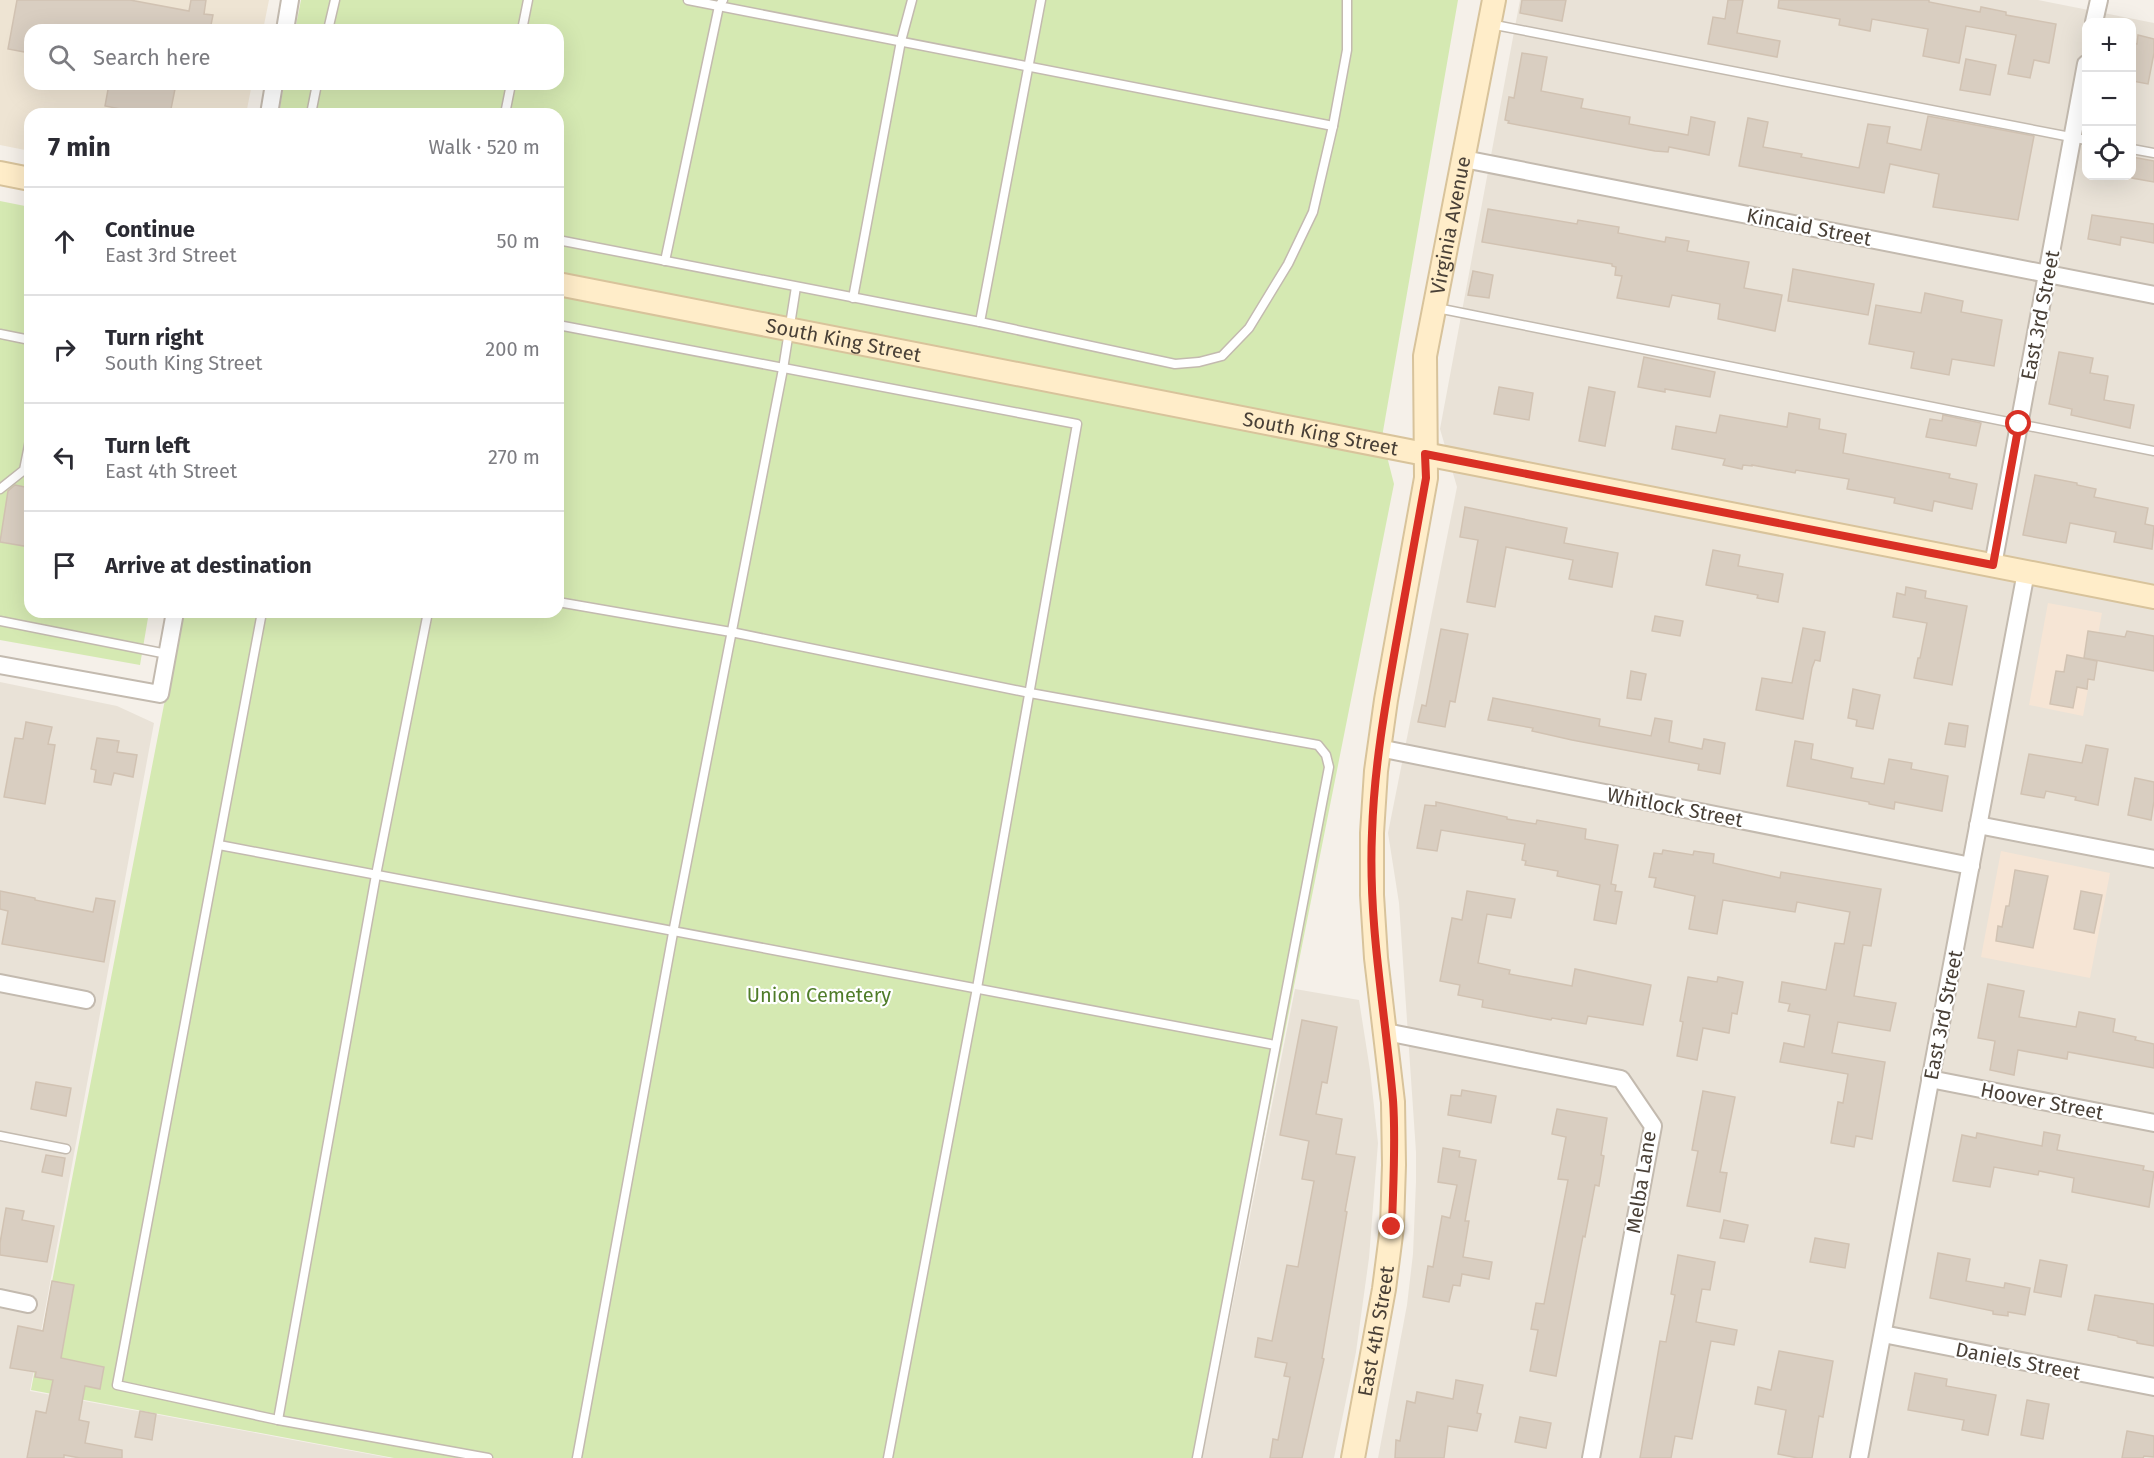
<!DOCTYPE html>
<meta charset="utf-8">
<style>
:root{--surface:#fff;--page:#f7f7f7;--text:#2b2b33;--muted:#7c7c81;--line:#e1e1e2}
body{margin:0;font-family:"Fira Sans",sans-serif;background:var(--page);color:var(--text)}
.controls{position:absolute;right:18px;top:18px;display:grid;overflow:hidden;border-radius:12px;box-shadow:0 6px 24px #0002}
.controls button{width:54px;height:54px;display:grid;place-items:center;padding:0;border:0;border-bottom:2px solid var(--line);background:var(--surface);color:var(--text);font:30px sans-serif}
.stop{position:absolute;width:18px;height:18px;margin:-14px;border:4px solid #d93025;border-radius:50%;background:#fff}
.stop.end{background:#d93025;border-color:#fff;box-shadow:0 2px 6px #0008}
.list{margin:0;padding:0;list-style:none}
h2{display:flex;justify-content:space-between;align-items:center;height:78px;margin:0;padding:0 24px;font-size:26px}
h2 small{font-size:20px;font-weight:400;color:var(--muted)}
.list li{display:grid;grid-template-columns:39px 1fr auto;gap:18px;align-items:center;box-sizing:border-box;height:108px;padding:0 24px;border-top:2px solid var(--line)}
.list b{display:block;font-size:22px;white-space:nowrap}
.list p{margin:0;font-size:20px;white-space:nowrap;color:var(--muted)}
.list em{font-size:20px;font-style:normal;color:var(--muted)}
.icon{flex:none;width:33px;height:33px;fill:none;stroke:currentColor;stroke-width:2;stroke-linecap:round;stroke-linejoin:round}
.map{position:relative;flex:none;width:2154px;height:1458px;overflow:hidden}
.search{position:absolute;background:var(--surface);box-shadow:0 6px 24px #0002;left:24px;top:24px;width:540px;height:66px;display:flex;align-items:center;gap:15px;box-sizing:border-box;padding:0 21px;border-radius:18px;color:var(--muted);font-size:22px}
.panel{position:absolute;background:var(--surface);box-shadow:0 6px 24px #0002;left:24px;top:108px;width:540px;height:510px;border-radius:18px}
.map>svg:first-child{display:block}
.residential{fill:#e9e2d7;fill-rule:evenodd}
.commercial{fill:#f6e5d5}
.education{fill:#eee4d3}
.green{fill:#d5e9b2}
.building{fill:#d9cec1;stroke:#d1c2b2;stroke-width:1.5}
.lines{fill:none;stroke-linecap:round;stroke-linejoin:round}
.lane-casing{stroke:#c3baaf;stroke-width:11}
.street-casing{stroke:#c3baaf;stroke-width:20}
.secondary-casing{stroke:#d8c39b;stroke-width:26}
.lane{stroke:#fff;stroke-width:8}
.street{stroke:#fff;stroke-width:16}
.secondary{stroke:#ffedc9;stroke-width:22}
.route{stroke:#d93025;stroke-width:8}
.labels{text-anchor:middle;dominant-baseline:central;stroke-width:4.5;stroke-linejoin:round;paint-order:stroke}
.street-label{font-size:20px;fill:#494037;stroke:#fff}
.park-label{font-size:20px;fill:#4f7c29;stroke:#fff}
</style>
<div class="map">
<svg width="2154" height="1458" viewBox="0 0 2154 1458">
<rect width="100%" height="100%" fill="#f5f0e9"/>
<g class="residential">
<path d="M1520,0H2038L2154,23V1458H1378L1407,1305L1413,1254L1416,1182V1152L1399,903L1388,833L1457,487L1440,429ZM2086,22H2132V176H2086Z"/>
<polygon points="0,682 117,706 154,723 30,1391 390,1458 0,1458"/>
<polygon points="1295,989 1359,1000 1370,1070 1378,1143 1369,1258 1356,1352 1334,1458 1202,1458"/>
</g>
<g class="commercial">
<polygon points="2048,603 2102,613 2083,716 2029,705"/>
<polygon points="2001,851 2110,873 2090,978 1981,957"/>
</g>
<polygon class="education" points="0,0 269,0 263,30 30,30 30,84 252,84 246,114 30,114 30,151 0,145"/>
<g class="green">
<polygon points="301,0 1458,0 1382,437 1394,484 1200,1458 394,1458 31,1390 182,612 558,612 558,114 279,114 284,84 558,84 558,30 295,30"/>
<polygon points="0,201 30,207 30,612 149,612 140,665 0,640"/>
</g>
<g class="building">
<polygon points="17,0 130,0 189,11 191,0 206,0 204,14 213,15 210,30 30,30 30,53 8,49"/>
<polygon points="1522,0 1566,0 1562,21 1520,13"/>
<polygon points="1728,0 1743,0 1737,33 1780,41 1777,57 1708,44 1713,17 1725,19"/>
<polygon points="1779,0 1929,0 1929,2 1980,12 1981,7 2006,12 2006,15 2056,24 2049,63 2034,60 2030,78 2008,74 2016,35 1966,26 1959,63 1923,56 1928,29 1872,19 1870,31 1839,25 1840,19 1778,8"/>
<polygon points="2138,35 2154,39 2154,53 2148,84 2132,81 2132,43 2137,44"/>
<polygon points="1522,53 1547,57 1541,91 1583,99 1581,108 1630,117 1629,124 1688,135 1691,117 1715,122 1709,155 1669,147 1668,152 1655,151 1508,123 1509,121 1505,120 1509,97 1514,98"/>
<polygon points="1966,59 1996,65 1990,95 1960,90"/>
<polygon points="109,84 176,84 170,114 146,114 105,106"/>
<polygon points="1928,116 2034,136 2018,220 1933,207 1939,174 1890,164 1884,193 1739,166 1748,118 1768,122 1763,147 1802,154 1801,157 1859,168 1868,124 1890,127 1887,143 1921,150"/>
<polygon points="2132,157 2154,161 2154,182 2132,178"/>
<polygon points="1488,209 1577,224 1578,220 1619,227 1618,233 1665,242 1666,237 1689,241 1687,251 1749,262 1744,288 1782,295 1775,331 1718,319 1720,304 1672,295 1669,307 1617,298 1622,276 1615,275 1616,267 1612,266 1612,264 1482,242"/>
<polygon points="2092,215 2154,224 2154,243 2121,237 2120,245 2088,239"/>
<polygon points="1793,269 1874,284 1868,315 1788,301"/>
<polygon points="1473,271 1493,275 1489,298 1468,295"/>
<polygon points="1925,293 1963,301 1961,312 2002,320 1994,366 1952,359 1949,375 1911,368 1914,352 1869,344 1876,305 1921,313"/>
<polygon points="2059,352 2093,358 2090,373 2108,376 2104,400 2134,405 2130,428 2071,415 2072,409 2049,404"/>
<polygon points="1644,357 1715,372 1710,397 1665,389 1665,392 1638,387"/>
<polygon points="1499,387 1533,393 1529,420 1494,414"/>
<polygon points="1589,387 1615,392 1605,446 1579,441"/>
<polygon points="1789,413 1820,419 1819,429 1846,434 1843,453 1950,474 1949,478 1977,484 1972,509 1934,501 1932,511 1894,503 1895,498 1890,497 1847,489 1849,479 1796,470 1795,473 1752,465 1752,466 1743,465 1742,469 1723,465 1725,459 1672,449 1676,426 1716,433 1720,415 1787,427"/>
<polygon points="1943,415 1981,423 1976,446 1926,437 1930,419 1942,421"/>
<polygon points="2035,475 2077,483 2077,485 2096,489 2094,497 2148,508 2145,524 2154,526 2152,549 2114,542 2116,532 2070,523 2066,543 2023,535"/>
<polygon points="15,485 30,488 30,547 0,542 8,491"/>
<polygon points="1465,507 1567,528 1564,543 1618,553 1612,587 1569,579 1573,560 1506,547 1495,607 1467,602 1478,540 1460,537"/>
<polygon points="1713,550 1740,555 1738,566 1783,574 1778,602 1757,598 1758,595 1706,585"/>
<polygon points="1906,587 1926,591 1925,598 1967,606 1952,685 1914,678 1918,658 1920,658 1927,623 1893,617 1897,593 1905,595"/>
<polygon points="1655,616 1683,621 1680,636 1652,631"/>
<polygon points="1803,628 1825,632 1820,661 1815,660 1812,668 1803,719 1756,710 1762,678 1792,683"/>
<polygon points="1441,629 1468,634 1455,702 1450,701 1445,727 1418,722 1422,705 1426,706"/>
<polygon points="2088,631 2125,637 2127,631 2154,636 2154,671 2084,658"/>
<polygon points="2067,655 2097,661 2094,680 2088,679 2087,689 2077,687 2073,708 2050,704 2056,671 2064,672"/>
<polygon points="1631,671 1646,674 1641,700 1627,698"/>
<polygon points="1853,689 1880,695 1873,729 1856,726 1857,720 1848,718"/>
<polygon points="1493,698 1600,719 1599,726 1651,736 1655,718 1672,721 1669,742 1702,749 1704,739 1725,743 1720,774 1698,770 1699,764 1572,740 1532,731 1533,728 1488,720"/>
<polygon points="26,722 52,727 48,744 55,745 45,804 4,797 15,738 23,739"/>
<polygon points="1949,723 1968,726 1965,747 1945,744"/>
<polygon points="97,738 119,741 117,752 137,755 133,777 114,773 111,785 94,782 96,770 91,769"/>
<polygon points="1795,741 1813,744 1811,759 1853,768 1851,778 1884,784 1889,759 1912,763 1911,769 1948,776 1942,811 1895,802 1894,809 1869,804 1869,802 1787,786"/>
<polygon points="2086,745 2108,749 2098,805 2075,800 2076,797 2046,791 2044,798 2021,794 2029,754 2082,763"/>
<polygon points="2135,778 2154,782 2154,801 2151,820 2128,815"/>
<polygon points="1436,802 1507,817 1507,819 1536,824 1537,820 1586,829 1585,839 1618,845 1611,884 1616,885 1615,891 1622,892 1616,924 1594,920 1600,885 1557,876 1558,871 1525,865 1526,861 1522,860 1525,844 1441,830 1437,851 1417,848 1425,805 1436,806"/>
<polygon points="1663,850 1693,855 1694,851 1714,854 1713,863 1780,878 1781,872 1881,889 1871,946 1863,945 1854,996 1896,1003 1890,1031 1838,1022 1832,1053 1885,1062 1872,1139 1856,1136 1854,1147 1831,1143 1838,1102 1843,1103 1848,1074 1780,1062 1784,1043 1804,1047 1810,1015 1788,1011 1790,1004 1779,1002 1782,982 1826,990 1835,943 1844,944 1850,912 1797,902 1795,912 1723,900 1717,934 1689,929 1695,896 1654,887 1656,878 1649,877 1654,853 1662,854"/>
<polygon points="2015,870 2048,876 2033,948 1996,941 1998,926 2002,927 2006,906 2009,906"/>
<polygon points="0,891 35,898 35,900 93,912 96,898 115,901 104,962 2,944 8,911 0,909"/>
<polygon points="1467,891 1515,899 1511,918 1487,914 1478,963 1510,970 1509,974 1572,986 1575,969 1651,985 1643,1025 1588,1016 1586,1024 1552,1018 1551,1020 1482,1007 1483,1000 1458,995 1460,985 1440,981 1452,918 1462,920"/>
<polygon points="2081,891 2102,895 2094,933 2074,929"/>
<polygon points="1688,977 1717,982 1718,977 1743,982 1737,1014 1732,1013 1729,1033 1703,1028 1697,1060 1677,1056 1683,1022 1680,1021"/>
<polygon points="1988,984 2024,991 2019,1017 2076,1027 2079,1012 2115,1019 2113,1032 2136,1037 2135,1040 2154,1044 2154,1068 2068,1052 2067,1059 2018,1050 2014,1075 1990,1070 1995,1041 1978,1038"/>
<polygon points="1302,1020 1337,1027 1327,1083 1322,1082 1316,1114 1342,1119 1336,1154 1355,1157 1345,1211 1347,1212 1322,1358 1324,1359 1302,1458 1270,1458 1273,1439 1278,1440 1290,1377 1284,1376 1287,1363 1255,1357 1258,1338 1272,1341 1287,1265 1298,1267 1314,1181 1302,1179 1309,1141 1280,1135"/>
<polygon points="36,1082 71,1088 66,1116 31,1109"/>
<polygon points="1462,1090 1496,1096 1491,1123 1448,1115 1451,1095 1461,1096"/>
<polygon points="1703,1091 1735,1097 1720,1172 1727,1173 1720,1212 1687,1206 1698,1151 1692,1150"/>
<polygon points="1557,1109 1607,1118 1601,1155 1604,1156 1599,1186 1595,1185 1585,1237 1583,1236 1556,1376 1530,1371 1538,1330 1531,1329 1536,1303 1544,1304 1568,1180 1558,1179 1566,1137 1552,1134"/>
<polygon points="2044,1132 2060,1135 2057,1150 2144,1166 2143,1170 2154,1172 2149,1207 2072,1192 2074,1178 2039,1171 2038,1175 1994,1167 1990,1187 1953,1181 1962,1135 1976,1138 1977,1133 2042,1146"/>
<polygon points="1443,1148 1460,1151 1459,1157 1476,1160 1465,1221 1469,1221 1463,1257 1492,1262 1489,1279 1462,1274 1460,1286 1453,1285 1449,1302 1423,1297 1428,1266 1433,1267 1442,1216 1450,1218 1457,1185 1438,1182"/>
<polygon points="46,1155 65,1158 62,1176 42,1172"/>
<polygon points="6,1208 24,1211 22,1220 54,1226 47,1262 0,1255 0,1243"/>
<polygon points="1724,1220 1748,1225 1744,1242 1720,1238"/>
<polygon points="1815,1238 1849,1244 1845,1268 1810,1262"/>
<polygon points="1938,1253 1970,1259 1966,1281 2004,1288 2005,1283 2030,1288 2025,1315 2008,1312 2008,1316 1993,1314 1993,1311 1930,1298"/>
<polygon points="1678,1255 1715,1262 1710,1290 1702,1289 1696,1322 1737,1330 1734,1345 1711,1341 1692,1439 1675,1436 1671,1458 1640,1458 1660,1341 1666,1342 1675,1295 1671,1294"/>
<polygon points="2040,1260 2067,1265 2061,1297 2034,1292"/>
<polygon points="52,1281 74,1285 61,1358 104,1367 100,1389 85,1386 79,1420 89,1422 85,1443 122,1450 122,1458 80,1458 64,1455 64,1458 27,1458 36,1411 46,1413 53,1380 35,1377 36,1372 10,1368 18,1326 43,1331"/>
<polygon points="2095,1295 2154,1304 2154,1346 2137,1343 2137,1341 2118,1337 2118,1336 2088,1330"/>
<polygon points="1779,1351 1833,1361 1823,1417 1819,1416 1812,1458 1798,1458 1778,1454 1786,1410 1755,1404 1758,1387 1771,1390"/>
<polygon points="1915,1373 1947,1379 1946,1386 1996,1395 1988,1435 1962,1430 1964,1420 1908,1410"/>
<polygon points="1456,1380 1483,1385 1477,1413 1481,1414 1477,1431 1448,1426 1444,1458 1395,1458 1396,1440 1400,1441 1407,1401 1415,1403 1417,1392 1453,1399"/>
<polygon points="2027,1400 2049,1404 2043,1439 2021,1435"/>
<polygon points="140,1411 156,1414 152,1440 135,1437"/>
<polygon points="1520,1417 1551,1423 1546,1448 1515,1442"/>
<polygon points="2127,1431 2154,1436 2154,1457 2144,1456 2143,1458 2122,1458"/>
</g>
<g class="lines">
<defs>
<g id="lane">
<polyline points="688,0 1333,126"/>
<polyline points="1490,24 2086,140"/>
<polyline points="328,30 335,0"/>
<polyline points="522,30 528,0"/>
<polyline points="311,114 317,84"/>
<polyline points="505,114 511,84"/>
<polyline points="2132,149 2154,153"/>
<polyline points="558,240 980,322 1175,364 1199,362 1222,356 1249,328 1288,264 1313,212 1333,126 1347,50 1347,0"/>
<polyline points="665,261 719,6 723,0"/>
<polyline points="853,298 901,41 912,0"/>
<polyline points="1437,308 2154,451"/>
<polyline points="980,322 1041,0"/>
<polyline points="558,325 1077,424 977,988 888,1458"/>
<polyline points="0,334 30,340"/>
<polyline points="0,489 24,470 30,440"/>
<polyline points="558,602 731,632 1030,693 1318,745 1326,755 1329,767 1197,1458"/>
<polyline points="262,612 117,1385 278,1420 488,1458"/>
<polyline points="0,621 167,654"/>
<polyline points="219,845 1275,1045"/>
<polyline points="0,1136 66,1149"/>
<polyline points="278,1420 376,875 428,612"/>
<polyline points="577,1458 673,933 783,369 796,287"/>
</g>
<g id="street">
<polyline points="2094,22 2099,0"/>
<polyline points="285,30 290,0"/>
<polyline points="269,114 274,84"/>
<polyline points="1464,159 2154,295"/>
<polyline points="1993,565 2086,64"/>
<polyline points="0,665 160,694 175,612"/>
<polyline points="1379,748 1971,866"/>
<polyline points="1978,825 2154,859"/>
<polyline points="0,983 86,1000"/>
<polyline points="1386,1032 1621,1079 1653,1126 1591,1458"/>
<polyline points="1930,1079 2154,1123"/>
<polyline points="0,1298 28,1304"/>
<polyline points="1883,1334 2154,1387"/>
<polyline points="1859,1458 2026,572"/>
</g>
<g id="secondary">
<polyline points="0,173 30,179"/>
<path id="s1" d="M558,284L2154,597"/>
<path id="s2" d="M1353,1458L1384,1289L1392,1227L1394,1165L1393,1102L1376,958L1372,895V833L1376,771L1386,700L1426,478L1425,356L1494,0"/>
</g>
</defs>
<use href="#lane" class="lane-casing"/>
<use href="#street" class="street-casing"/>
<use href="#secondary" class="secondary-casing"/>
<use href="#lane" class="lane"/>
<use href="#street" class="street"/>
<use href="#secondary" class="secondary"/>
</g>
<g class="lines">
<path class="route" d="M1392,1227C1393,1185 1396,1142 1393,1100C1385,1010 1368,924 1372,833C1374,769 1385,706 1396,644C1406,588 1416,533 1426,478L1425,454L1993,565L2019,424"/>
</g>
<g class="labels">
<g class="street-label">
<text stroke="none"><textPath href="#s2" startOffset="1244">Virginia Avenue</textPath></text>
<text transform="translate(1809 227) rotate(11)">Kincaid Street</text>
<text transform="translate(2040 315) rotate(-79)">East 3rd Street</text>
<text stroke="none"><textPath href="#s1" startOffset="291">South King Street</textPath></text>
<text stroke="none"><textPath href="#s1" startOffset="777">South King Street</textPath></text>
<text transform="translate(1675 807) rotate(11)">Whitlock Street</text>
<text transform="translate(1943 1015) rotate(-79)">East 3rd Street</text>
<text transform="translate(2042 1101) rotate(11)">Hoover Street</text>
<text transform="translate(1641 1182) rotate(-81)">Melba Lane</text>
<text stroke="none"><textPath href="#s2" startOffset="129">East 4th Street</textPath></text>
<text transform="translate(2018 1361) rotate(11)">Daniels Street</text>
</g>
<g class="park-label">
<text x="819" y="995">Union Cemetery</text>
</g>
</g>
</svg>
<div class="controls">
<button>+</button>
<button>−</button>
<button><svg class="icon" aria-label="locate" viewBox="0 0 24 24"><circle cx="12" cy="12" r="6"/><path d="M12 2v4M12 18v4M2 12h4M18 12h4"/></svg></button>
</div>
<div class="stop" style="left:2019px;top:424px"></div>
<div class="stop end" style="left:1392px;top:1227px"></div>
<div class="search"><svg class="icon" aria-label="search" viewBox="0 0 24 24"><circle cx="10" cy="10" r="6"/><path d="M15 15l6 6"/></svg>Search here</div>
<section class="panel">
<h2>7 min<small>Walk · 520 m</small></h2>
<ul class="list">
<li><svg class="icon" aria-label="ahead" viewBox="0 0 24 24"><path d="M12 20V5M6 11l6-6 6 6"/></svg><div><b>Continue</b><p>East 3rd Street</p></div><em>50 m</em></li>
<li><svg class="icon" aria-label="right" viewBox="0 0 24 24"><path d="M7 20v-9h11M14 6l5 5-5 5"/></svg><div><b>Turn right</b><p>South King Street</p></div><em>200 m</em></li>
<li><svg class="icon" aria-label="left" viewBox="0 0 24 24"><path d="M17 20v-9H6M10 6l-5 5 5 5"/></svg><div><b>Turn left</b><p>East 4th Street</p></div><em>270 m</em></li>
<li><svg class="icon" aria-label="arrive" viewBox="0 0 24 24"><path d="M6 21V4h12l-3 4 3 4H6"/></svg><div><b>Arrive at destination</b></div></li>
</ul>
</section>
</div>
